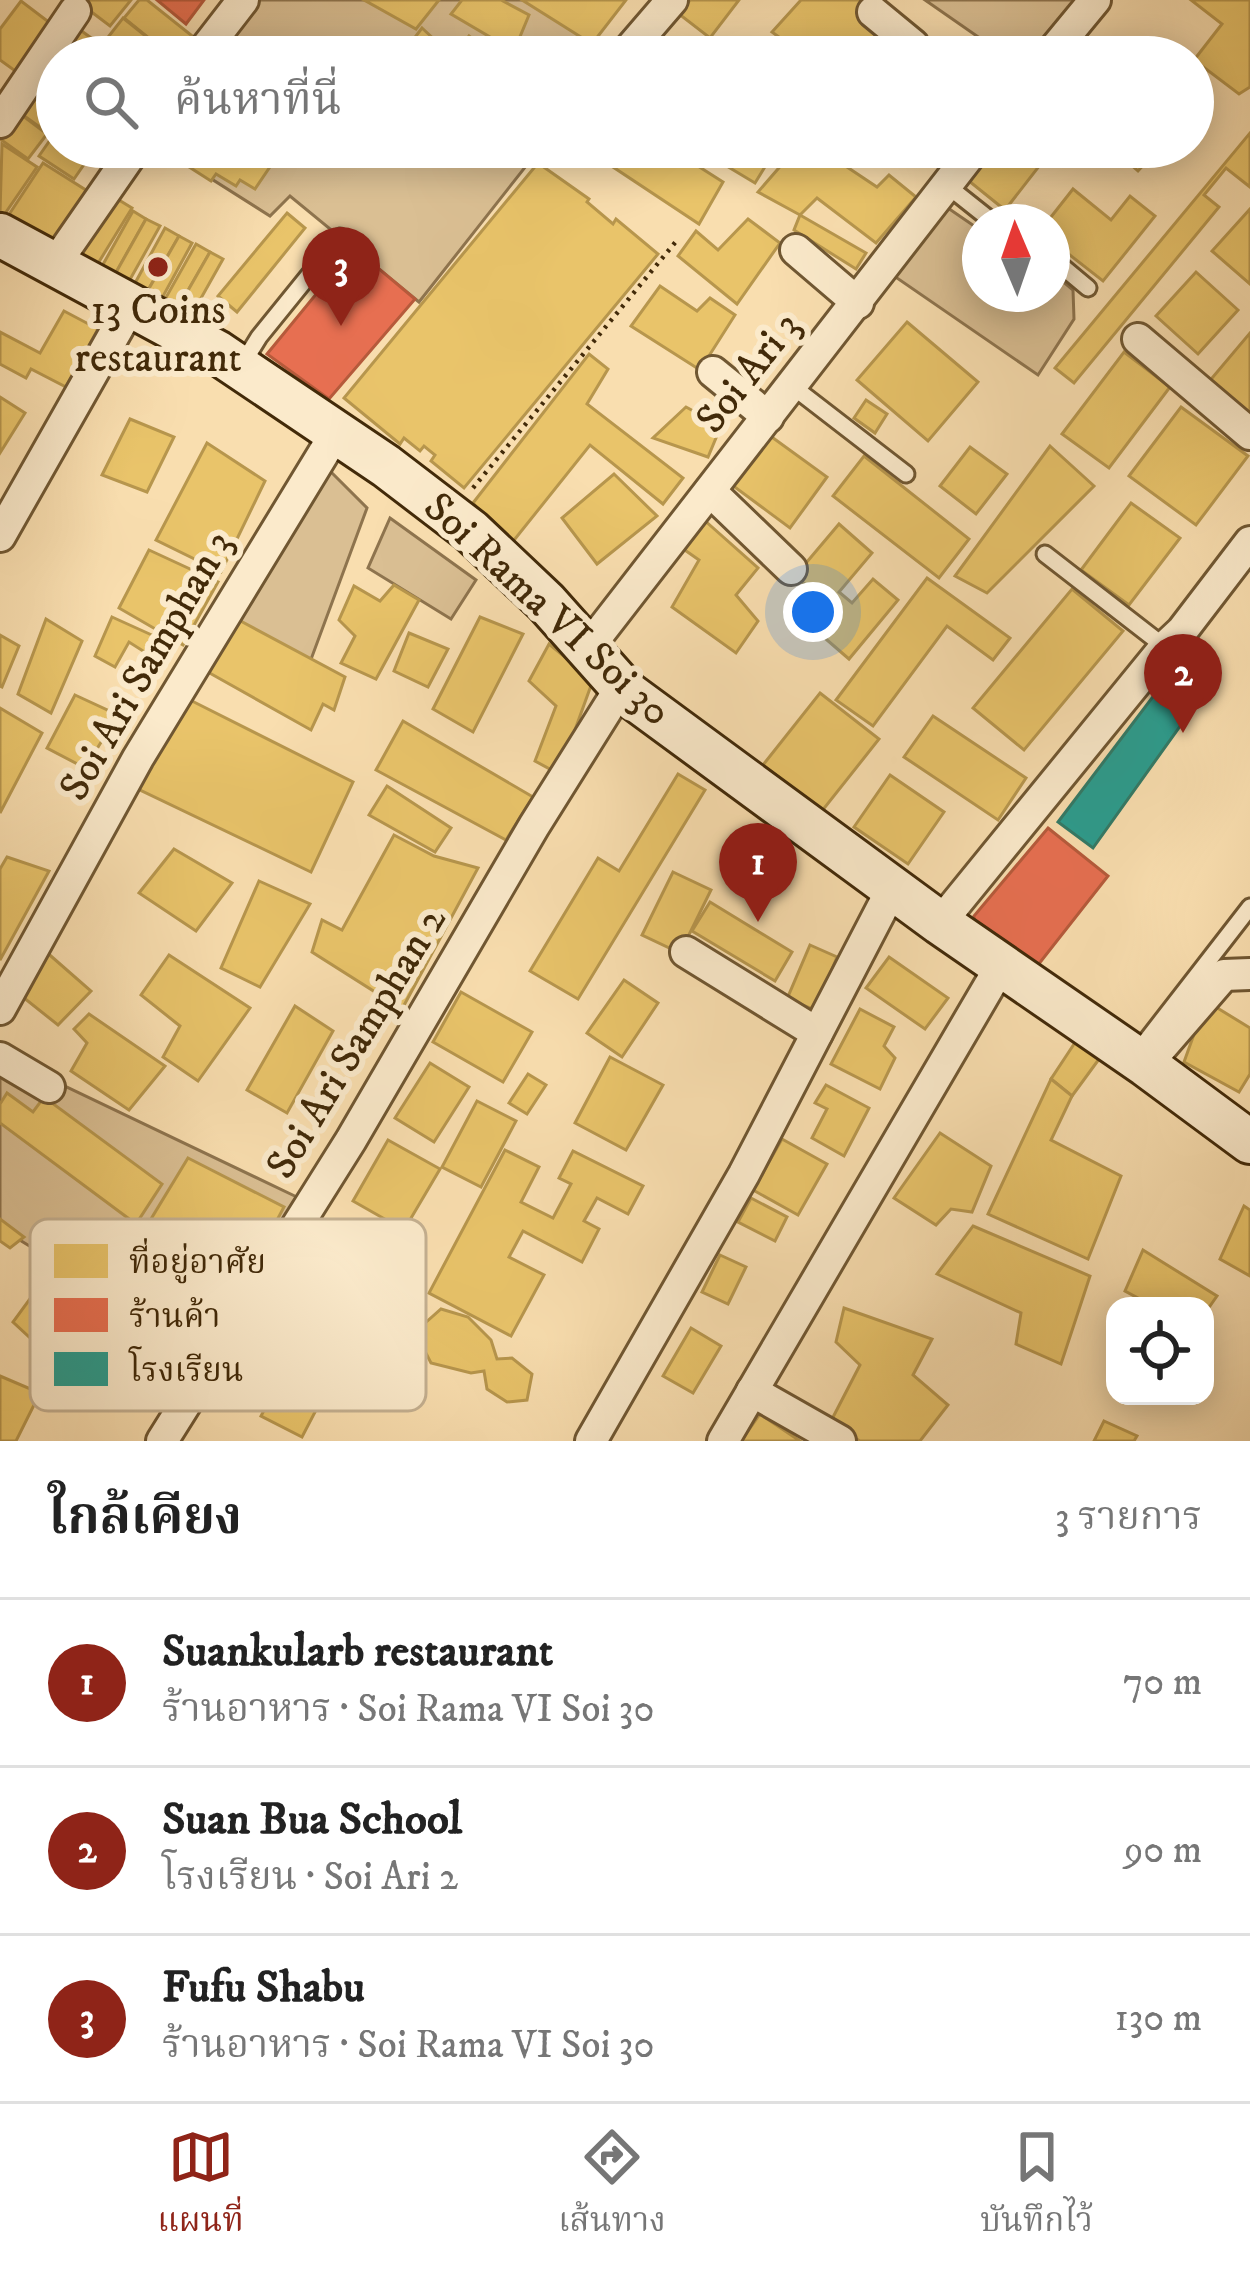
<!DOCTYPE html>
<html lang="th">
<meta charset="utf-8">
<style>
:root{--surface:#fff;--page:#f2f2f2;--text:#222;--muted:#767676;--line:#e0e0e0;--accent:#8f2418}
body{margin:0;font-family:"IM FELL DW Pica","Noto Serif Thai",serif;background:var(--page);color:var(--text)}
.controls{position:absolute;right:36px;bottom:36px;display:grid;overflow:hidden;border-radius:24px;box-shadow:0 6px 30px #0003}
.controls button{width:108px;height:108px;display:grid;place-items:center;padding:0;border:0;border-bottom:3px solid var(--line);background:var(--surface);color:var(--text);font:60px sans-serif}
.compass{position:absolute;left:962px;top:204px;width:108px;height:108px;border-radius:50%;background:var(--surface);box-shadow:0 6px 30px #0003;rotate:358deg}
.you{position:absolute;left:813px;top:612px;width:42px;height:42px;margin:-30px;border:9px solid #fff;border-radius:50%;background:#1a73e8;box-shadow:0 0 0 18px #1a73e833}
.badge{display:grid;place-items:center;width:78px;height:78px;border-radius:50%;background:var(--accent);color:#fff;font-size:39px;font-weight:700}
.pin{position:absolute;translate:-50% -99px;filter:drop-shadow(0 3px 6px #0008)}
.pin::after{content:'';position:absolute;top:63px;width:42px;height:36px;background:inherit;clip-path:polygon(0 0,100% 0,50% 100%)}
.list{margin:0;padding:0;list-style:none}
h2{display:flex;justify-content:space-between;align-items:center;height:156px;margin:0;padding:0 48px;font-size:51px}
h2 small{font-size:39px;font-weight:400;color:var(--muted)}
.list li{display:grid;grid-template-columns:78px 1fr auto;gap:36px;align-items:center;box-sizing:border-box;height:168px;padding:0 48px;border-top:3px solid var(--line)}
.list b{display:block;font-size:45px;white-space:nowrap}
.list p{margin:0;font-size:39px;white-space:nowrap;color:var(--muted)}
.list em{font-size:39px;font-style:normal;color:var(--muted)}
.icon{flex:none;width:66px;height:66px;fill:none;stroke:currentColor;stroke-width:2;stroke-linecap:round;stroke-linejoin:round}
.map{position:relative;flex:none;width:1250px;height:1441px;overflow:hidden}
.search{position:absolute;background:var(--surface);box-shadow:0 6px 30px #0003;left:36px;right:36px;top:36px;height:132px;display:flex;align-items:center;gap:30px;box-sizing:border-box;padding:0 42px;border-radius:66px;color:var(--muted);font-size:45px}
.sheet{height:660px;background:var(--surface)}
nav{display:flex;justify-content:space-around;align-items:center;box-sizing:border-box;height:168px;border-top:3px solid var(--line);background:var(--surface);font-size:33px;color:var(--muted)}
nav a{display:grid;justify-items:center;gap:6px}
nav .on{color:var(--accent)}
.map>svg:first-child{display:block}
.green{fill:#dabf93;stroke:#8e744e;stroke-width:3}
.homes{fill:#e9c46a;stroke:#b7964d;stroke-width:3}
.shops{fill:#e76f51;stroke:#b65a3b;stroke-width:3}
.schools{fill:#2a9d8f;stroke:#317a67;stroke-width:3}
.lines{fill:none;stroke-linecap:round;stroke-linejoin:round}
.lane-casing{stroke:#705732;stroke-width:21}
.street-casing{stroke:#705732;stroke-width:36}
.secondary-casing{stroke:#422a09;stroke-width:48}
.path{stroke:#422a09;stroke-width:4.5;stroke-dasharray:3 6;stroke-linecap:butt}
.lane{stroke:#fbeacb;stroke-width:15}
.street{stroke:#fbeacb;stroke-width:30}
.secondary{stroke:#fbeacb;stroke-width:42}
.poi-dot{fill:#8f2418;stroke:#fbeacb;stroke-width:4.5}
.labels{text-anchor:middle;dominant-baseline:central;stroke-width:12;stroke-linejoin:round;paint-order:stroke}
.poi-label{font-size:42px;fill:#422a09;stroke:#fbeacb}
.street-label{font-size:42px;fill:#422a09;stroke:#fbeacb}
.key{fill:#fbeacb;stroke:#c4b091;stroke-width:3}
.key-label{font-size:33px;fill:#422a09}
</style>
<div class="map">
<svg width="1250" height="1441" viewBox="0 0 1250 1441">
<rect width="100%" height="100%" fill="#f9deaf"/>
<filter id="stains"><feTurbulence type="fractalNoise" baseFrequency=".00167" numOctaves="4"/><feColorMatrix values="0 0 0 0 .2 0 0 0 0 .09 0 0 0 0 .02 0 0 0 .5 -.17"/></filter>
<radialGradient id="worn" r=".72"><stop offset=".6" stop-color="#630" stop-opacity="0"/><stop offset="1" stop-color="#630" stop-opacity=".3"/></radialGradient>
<g class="green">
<polygon points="254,0 554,0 616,51 612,57 210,57"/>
<polygon points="925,0 1076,0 1029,57 1007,57"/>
<polygon points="161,147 541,147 419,302 290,196 270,216"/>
<polygon points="945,206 980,230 980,294 1052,294 1052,272 1073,290 1074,319 1038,375 894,276"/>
<polygon points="323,464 367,508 303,681 223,640"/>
<polygon points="390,518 476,580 451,619 368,568"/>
<polygon points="0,1055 301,1199 200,1350 0,1228"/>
</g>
<g class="homes">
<polygon points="85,0 131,0 110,26 81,4"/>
<polygon points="139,0 147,0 196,39 181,57 170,49 166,52 124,18"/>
<polygon points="364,0 439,0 416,29"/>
<polygon points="462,0 501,0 529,15 514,51 451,14"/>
<polygon points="522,0 626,0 592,44"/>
<polygon points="690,0 739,0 710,38 679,14"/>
<polygon points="801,0 862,0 904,44 895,57 806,57 772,32"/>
<polygon points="1191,0 1250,0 1250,87 1239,94 1194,60 1222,24"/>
<polygon points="21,1 54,26 18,73 0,60 0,29"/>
<polygon points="123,18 172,57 126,57 105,41"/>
<polygon points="76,27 108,50 102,57 71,57 60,48"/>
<polygon points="422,28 453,57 407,57 403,53"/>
<polygon points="469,36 485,49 480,57 454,57"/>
<polygon points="36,81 57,96 57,120 48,133 16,110"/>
<polygon points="19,113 47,134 28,159 0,139"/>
<polygon points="57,130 57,147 96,147 74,179 39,156"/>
<polygon points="1250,133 1250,187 1226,168 1204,195 1219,207 1074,383 1055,368"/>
<polygon points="2,144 37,167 4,215 0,213"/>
<polygon points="194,147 265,147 278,155 255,189 240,180 236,186 216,174 211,181 183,163"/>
<polygon points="614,147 668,147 723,182 699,224 604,161"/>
<polygon points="722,147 777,147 755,183 715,159"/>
<polygon points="797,147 817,147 877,187 889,175 916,197 876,243 817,198 800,215 758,192"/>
<polygon points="996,147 1054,147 1005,210 969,181"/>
<polygon points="1111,147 1160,147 1138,171"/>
<polygon points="43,163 89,192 55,241 6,219"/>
<polygon points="538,163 589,199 587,202 613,224 616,219 658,254 464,488 431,461 435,455 424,446 420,451 404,438 400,444 344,398"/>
<polygon points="1073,189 1111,220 1130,196 1155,216 1103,281 1052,241 1052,222 1047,222"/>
<polygon points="114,197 132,208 97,265 79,254"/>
<polygon points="1250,209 1250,284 1212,251"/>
<polygon points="133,211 146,219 114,276 101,268"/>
<polygon points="287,213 305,228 237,312 218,296"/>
<polygon points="800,215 866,253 856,269 794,230"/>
<polygon points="146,219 160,226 128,283 114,276"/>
<polygon points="748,219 780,243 737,304 678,256 696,231 718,250"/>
<polygon points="165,228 179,236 147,292 134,285"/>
<polygon points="179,236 192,243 161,300 147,292"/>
<polygon points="196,244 210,252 178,308 164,301"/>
<polygon points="210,252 223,259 191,316 178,308"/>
<polygon points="1196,272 1238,310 1198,354 1156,316"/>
<polygon points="660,286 697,311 710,298 735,315 700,370 631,326"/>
<polygon points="64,311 98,329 66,387 31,369 26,378 0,364 0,332 40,353"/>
<polygon points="907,322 978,382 928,441 857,380"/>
<polygon points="1250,333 1250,419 1207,384"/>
<polygon points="1124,352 1170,387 1109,468 1062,434"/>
<polygon points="589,354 608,369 587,404 683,478 663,504 590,445 511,544 473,503"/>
<polygon points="0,397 25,413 0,453"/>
<polygon points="866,400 887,414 875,433 854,418"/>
<polygon points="686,407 721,426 708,457 653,438"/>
<polygon points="1181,407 1248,456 1196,525 1129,476"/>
<polygon points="130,419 174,437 147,492 102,475"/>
<polygon points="769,435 827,477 790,528 732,485"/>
<polygon points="207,443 265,481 221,572 156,540"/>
<polygon points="1050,446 1094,486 987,593 955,576"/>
<polygon points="970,447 1007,474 976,514 940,486"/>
<polygon points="864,456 969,539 939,578 833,496"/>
<polygon points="614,474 657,516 597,564 562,518"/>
<polygon points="1131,503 1180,538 1129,605 1081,570"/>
<polygon points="703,519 758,568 736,595 758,621 736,653 672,607 699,560 679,546"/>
<polygon points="839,524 872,553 839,592 852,603 873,579 898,600 849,659 812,627 830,605 795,576"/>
<polygon points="149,550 218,582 183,645 119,608"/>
<polygon points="927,578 1010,638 993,660 947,626 873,726 836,700"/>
<polygon points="394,585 419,600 376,679 341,663 355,636 339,620 354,586 380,601"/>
<polygon points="1072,589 1123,631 1024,750 973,708"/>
<polygon points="112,617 176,646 162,663 129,642 115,667 95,656"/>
<polygon points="480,617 523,634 473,732 433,709"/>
<polygon points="235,618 345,677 334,710 323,704 311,730 206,671"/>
<polygon points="46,619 82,641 51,713 18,694"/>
<polygon points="409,633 448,649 428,687 394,671"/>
<polygon points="0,635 19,646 2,687 0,686"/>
<polygon points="549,644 593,680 559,774 535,761 556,706 529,681"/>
<polygon points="820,693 879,739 822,811 763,765"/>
<polygon points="75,695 118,715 85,768 47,748"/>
<polygon points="190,700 353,782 311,872 138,789"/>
<polygon points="0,708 42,733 0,813"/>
<polygon points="933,716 1026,778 998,820 904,757"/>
<polygon points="403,721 533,797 506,840 376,770"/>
<polygon points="678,774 705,790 578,999 530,971 598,858 619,871"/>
<polygon points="890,775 944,812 908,864 854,827"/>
<polygon points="387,786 451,828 435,852 369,815"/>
<polygon points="394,835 434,856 478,868 402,1009 312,952 322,920 342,930"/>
<polygon points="174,849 232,883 196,931 139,893"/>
<polygon points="7,857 49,871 0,960 0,869"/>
<polygon points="673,872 711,890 680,953 642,935"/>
<polygon points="259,881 310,904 260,987 221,968"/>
<polygon points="710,902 792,952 775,981 692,931"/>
<polygon points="810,945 837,957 815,1010 787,999"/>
<polygon points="44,950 91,991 58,1025 14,990"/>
<polygon points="169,955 250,1008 198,1081 163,1057 180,1026 141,995"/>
<polygon points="889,957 948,998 925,1029 866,988"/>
<polygon points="624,980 658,1003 622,1057 587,1033"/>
<polygon points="461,992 532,1032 503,1082 433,1042"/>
<polygon points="1206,1001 1250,1028 1250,1074 1239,1092 1184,1062"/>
<polygon points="295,1006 333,1031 287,1113 247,1090"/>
<polygon points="860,1009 894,1027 884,1046 895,1058 880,1089 831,1064"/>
<polygon points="89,1014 165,1066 129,1110 71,1071 87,1043 74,1029"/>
<polygon points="1078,1038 1102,1055 1072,1096 1051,1079"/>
<polygon points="610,1057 663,1085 626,1150 575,1123"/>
<polygon points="430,1063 469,1087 434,1142 395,1118"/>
<polygon points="528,1074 546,1085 527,1114 509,1103"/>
<polygon points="1051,1079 1072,1096 1051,1140 1121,1176 1088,1259 988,1214"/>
<polygon points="826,1085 869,1108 844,1156 812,1138 827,1109 815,1103"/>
<polygon points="7,1093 33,1112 44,1097 162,1184 136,1224 0,1123 0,1104"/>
<polygon points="477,1101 516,1121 481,1187 442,1167"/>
<polygon points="940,1133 991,1166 972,1212 951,1209 936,1225 894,1198"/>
<polygon points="782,1139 827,1164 798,1215 753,1190"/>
<polygon points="388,1140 440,1169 404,1230 353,1201"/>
<polygon points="505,1150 539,1167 521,1202 553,1218 571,1184 559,1178 573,1151 643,1186 628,1214 597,1198 584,1221 599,1229 582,1262 523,1231 509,1257 544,1275 511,1336 429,1293"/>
<polygon points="188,1158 284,1207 250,1271 151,1219"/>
<polygon points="751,1198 787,1217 775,1241 738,1222"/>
<polygon points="1244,1206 1250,1210 1250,1276 1220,1259"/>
<polygon points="0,1219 24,1237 10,1248 0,1241"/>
<polygon points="973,1226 1090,1276 1061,1364 1016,1344 1021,1313 937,1274"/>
<polygon points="1143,1250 1217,1296 1205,1313 1205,1306 1153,1306 1125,1291"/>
<polygon points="720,1255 746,1267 728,1304 702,1292"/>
<polygon points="32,1296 79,1326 55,1361 13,1322"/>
<polygon points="844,1308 932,1339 913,1375 948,1405 920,1441 860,1441 830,1423 860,1365 836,1342"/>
<polygon points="441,1309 468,1317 491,1340 497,1359 512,1358 532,1374 527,1400 507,1402 487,1389 484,1371 471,1373 431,1363 415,1332"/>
<polygon points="691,1328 721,1346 693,1393 663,1376"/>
<polygon points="285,1370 326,1391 302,1437 261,1416"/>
<polygon points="0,1376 40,1393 16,1441 0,1441"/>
<polygon points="760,1414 800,1441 741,1441"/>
<polygon points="1104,1421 1137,1436 1134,1441 1094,1441"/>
</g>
<g class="shops">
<polygon points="157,0 204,0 186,24"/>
<polygon points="354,248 415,299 329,399 267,354"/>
<polygon points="1048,828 1108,876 1038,965 974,923 974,916"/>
</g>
<polygon class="schools" points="1161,686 1193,708 1093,848 1058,822"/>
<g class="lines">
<defs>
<g id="lane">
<polyline points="949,187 993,222"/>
<polyline points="1052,258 1088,288"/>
<polyline points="243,363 259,337 340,237"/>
<polyline points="792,386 906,474"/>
<polyline points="1045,554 1165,647"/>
<polyline points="1136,1054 1250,907"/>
</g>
<g id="street">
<polyline points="873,12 913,45 919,57"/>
<polyline points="199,57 243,0"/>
<polyline points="623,57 672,0"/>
<polyline points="1048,57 1095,0"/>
<polyline points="0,122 75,11"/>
<polyline points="796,250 858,303"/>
<polyline points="55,264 136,147"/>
<polyline points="1138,339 1250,434"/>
<polyline points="713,372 768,417"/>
<polyline points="710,491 791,569"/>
<polyline points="0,536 131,305"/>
<polyline points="587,649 976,147"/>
<polyline points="940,923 1165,647 1182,631 1250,542"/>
<polyline points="686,952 817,1033"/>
<polyline points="0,1009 138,758 337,431"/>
<polyline points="0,1058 49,1087"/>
<polyline points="1146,1065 1224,975 1250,974"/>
<polyline points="752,1391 840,1441"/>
<polyline points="162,1441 351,1140 534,826 621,687"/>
<polyline points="591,1441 744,1174 893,887"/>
<polyline points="723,1441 1002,964"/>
</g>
<polyline id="secondary" points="0,235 217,352 386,466 471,531 546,602 627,693 940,923 1146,1065 1250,1142"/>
</defs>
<use href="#lane" class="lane-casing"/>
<use href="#street" class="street-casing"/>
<use href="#secondary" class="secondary-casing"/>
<polyline class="path" points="473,488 678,239"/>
<use href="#lane" class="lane"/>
<use href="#street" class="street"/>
<use href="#secondary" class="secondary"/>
</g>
<circle class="poi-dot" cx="158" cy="267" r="12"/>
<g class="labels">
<g class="poi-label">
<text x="158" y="311">13 Coins<tspan x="158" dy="48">restaurant</tspan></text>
</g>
<g class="street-label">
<text transform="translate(749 373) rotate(-52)">Soi Ari 3</text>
<text transform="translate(547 610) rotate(43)">Soi Rama VI Soi 30</text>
<text transform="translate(147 666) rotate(-60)">Soi Ari Samphan 3</text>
<text transform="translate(357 1043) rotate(-59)">Soi Ari Samphan 2</text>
</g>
</g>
<rect x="30" y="1219" width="396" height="192" rx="18" class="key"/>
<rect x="54" y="1244" width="54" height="34" fill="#e9c46a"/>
<rect x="54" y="1298" width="54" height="34" fill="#e76f51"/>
<rect x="54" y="1352" width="54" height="34" fill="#2a9d8f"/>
<g class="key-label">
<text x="129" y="1273">ที่อยู่อาศัย</text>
<text x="129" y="1327">ร้านค้า</text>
<text x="129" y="1381">โรงเรียน</text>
</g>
<rect width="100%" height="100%" filter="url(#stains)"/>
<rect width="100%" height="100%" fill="url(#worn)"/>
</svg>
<div class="controls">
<button><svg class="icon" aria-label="locate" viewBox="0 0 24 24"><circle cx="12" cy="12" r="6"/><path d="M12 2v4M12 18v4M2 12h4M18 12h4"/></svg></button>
</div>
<svg class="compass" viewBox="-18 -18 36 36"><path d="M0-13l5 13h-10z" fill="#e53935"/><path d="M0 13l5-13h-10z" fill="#767676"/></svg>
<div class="you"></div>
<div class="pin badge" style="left:758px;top:922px">1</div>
<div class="pin badge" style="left:1183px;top:733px">2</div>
<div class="pin badge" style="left:341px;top:326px">3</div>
<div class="search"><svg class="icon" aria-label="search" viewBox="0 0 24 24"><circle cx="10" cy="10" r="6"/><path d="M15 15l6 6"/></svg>ค้นหาที่นี่</div>
</div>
<section class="sheet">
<h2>ใกล้เคียง<small>3 รายการ</small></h2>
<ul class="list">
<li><span class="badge">1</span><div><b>Suankularb restaurant</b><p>ร้านอาหาร · Soi Rama VI Soi 30</p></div><em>70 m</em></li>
<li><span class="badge">2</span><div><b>Suan Bua School</b><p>โรงเรียน · Soi Ari 2</p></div><em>90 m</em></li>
<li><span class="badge">3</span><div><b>Fufu Shabu</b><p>ร้านอาหาร · Soi Rama VI Soi 30</p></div><em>130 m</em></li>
</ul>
</section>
<nav>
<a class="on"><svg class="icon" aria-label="map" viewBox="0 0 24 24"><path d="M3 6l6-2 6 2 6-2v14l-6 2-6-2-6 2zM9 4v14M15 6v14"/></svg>แผนที่</a>
<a><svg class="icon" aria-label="directions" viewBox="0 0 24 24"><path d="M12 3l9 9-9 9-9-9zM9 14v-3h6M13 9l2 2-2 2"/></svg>เส้นทาง</a>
<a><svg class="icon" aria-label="saved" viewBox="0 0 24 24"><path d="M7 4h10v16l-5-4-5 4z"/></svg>บันทึกไว้</a>
</nav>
